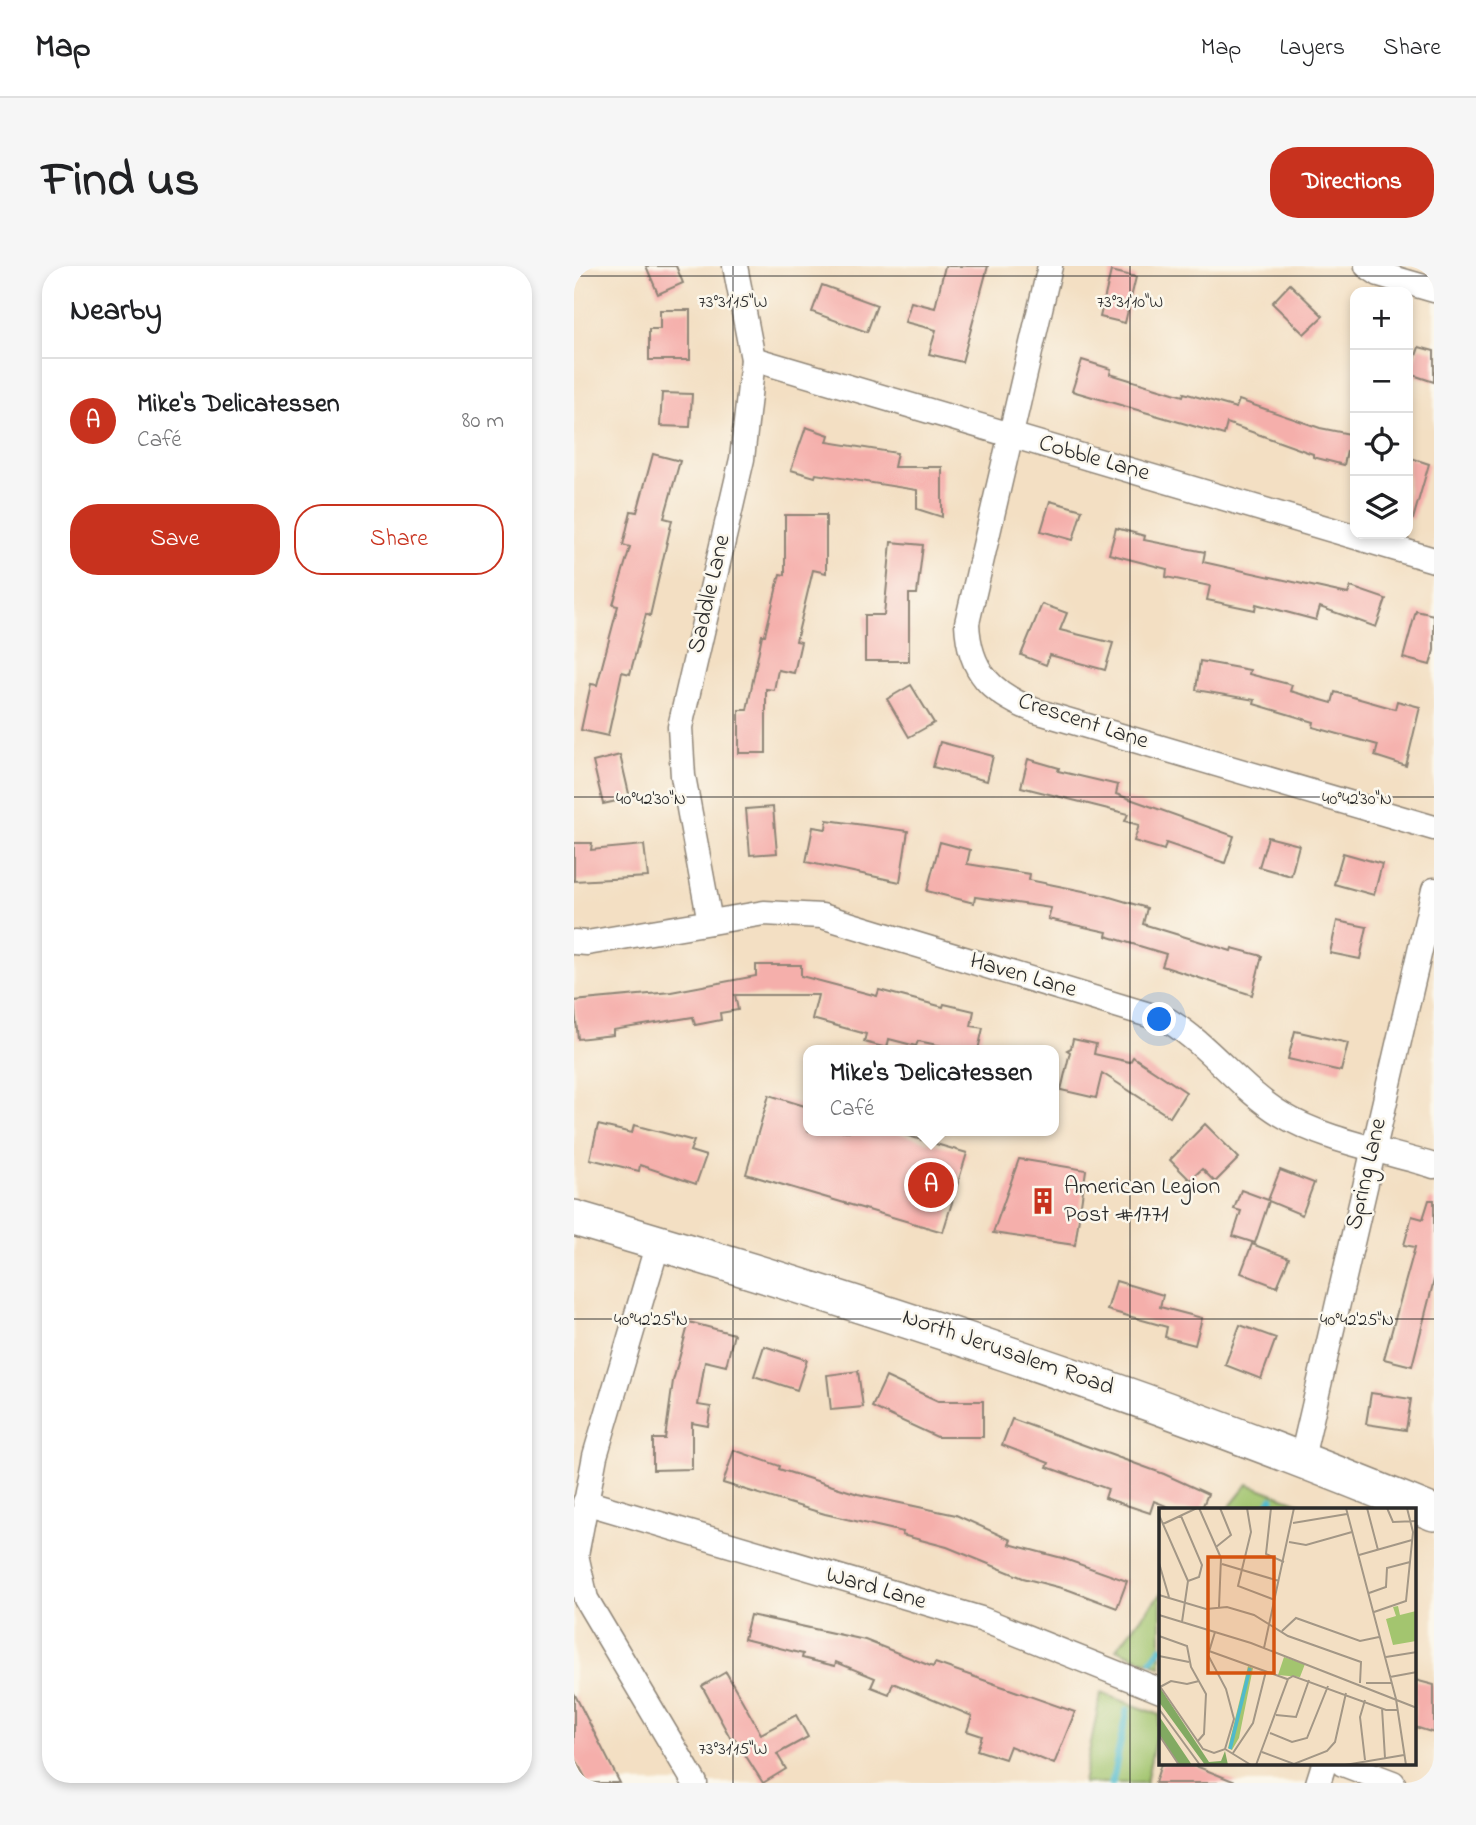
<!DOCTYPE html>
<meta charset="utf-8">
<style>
:root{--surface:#fff;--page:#f6f6f6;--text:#202124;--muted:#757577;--line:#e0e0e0;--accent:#c8321e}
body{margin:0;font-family:"Indie Flower",sans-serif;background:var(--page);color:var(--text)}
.controls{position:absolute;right:21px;top:21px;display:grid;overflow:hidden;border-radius:14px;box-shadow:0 4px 10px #0003}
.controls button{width:63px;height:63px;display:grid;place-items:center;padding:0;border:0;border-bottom:2px solid var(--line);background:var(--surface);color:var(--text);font:35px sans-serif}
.you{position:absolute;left:586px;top:754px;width:24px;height:24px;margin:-18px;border:5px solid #fff;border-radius:50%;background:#1a73e8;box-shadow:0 0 0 10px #1a73e833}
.badge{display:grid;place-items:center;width:46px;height:46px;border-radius:50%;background:var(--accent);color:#fff;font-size:23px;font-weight:700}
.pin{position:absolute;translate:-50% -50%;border:4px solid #fff;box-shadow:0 2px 7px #0006}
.popup{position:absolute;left:229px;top:779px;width:256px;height:91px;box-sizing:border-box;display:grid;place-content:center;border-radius:14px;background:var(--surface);filter:drop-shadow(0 2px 5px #0005);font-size:23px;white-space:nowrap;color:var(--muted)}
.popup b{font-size:26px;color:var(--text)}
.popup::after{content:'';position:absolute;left:50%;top:100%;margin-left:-14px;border:14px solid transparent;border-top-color:var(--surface)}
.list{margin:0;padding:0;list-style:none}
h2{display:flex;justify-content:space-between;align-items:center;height:91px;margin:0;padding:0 28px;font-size:30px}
h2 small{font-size:23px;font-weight:400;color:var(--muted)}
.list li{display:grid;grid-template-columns:46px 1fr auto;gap:21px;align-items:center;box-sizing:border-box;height:126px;padding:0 28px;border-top:2px solid var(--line)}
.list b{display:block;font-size:26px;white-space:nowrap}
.list p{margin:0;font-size:23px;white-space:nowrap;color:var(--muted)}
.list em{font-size:23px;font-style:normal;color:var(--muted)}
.actions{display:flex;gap:14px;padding:21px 28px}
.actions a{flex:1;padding:16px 0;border:2px solid var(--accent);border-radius:28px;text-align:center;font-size:24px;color:var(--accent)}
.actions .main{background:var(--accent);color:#fff}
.icon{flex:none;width:38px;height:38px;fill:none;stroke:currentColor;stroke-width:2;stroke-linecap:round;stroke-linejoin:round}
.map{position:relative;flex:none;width:860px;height:1517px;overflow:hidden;border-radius:28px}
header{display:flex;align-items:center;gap:42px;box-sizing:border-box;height:98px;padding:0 35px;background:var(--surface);border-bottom:2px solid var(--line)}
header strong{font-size:33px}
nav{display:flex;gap:38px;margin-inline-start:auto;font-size:24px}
.intro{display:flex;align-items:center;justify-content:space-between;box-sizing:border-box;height:168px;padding:0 42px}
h1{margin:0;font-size:49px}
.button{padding:18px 32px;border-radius:28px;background:var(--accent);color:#fff;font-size:24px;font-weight:700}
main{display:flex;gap:42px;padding:0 42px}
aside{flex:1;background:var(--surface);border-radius:28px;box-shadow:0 4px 10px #0003}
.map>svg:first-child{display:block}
.green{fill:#a3c56f;stroke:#67784d;stroke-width:2}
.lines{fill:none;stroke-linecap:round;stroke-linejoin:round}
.stream{stroke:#4fbacc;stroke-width:7}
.building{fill:#f5afab}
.minor-casing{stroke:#8f8577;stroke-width:27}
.secondary-casing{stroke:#8f8577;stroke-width:38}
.minor{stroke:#fff;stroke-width:24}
.secondary{stroke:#fff;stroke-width:35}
.ticks{fill:none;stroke:#2b2b2b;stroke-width:2;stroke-opacity:0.45}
.labels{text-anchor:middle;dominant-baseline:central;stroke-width:5;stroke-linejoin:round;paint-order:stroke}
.street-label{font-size:24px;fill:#2b2b2b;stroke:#fbf7ec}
.poi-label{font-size:24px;fill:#2b2b2b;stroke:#fbf7ec;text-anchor:start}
.inset-river{fill:none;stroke:#4fbacc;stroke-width:3.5}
.inset-road{fill:none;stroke:#a39786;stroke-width:2}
.view{fill:#d5540f;fill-opacity:0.15;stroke:#d5540f;stroke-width:3.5}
.inset-edge{fill:none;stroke:#2b2b2b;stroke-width:3.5}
.ticks-label{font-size:18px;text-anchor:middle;fill:#2b2b2b;stroke:#fbf7ec;stroke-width:5;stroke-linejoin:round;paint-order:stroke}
</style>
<header>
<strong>Map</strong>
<nav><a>Map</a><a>Layers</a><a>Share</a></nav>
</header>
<div class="intro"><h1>Find us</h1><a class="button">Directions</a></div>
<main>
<aside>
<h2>Nearby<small></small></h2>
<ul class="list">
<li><span class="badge">A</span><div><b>Mike's Delicatessen</b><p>Café</p></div><em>80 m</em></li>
</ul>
<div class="actions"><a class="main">Save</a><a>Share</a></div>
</aside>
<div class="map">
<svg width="860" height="1517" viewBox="0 0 860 1517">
<rect width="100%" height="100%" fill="#fbf7ec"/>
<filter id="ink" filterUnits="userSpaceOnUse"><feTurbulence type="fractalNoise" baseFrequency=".0143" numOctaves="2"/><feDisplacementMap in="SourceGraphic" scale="14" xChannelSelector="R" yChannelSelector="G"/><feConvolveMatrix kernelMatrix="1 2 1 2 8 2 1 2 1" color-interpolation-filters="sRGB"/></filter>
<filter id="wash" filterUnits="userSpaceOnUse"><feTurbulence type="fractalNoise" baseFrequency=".00686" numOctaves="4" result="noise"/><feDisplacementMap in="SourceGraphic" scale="28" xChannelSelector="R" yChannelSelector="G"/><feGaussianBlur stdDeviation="1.57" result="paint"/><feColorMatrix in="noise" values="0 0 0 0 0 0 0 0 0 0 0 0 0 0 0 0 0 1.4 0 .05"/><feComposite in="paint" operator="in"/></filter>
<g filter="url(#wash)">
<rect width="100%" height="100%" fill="#f3dfc3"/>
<g class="green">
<polygon points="674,1218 736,1241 733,1244 653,1244"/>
<polygon points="587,1327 587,1401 542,1383"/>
<polygon points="527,1427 586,1449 572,1517 509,1517"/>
</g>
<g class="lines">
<g class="stream">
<polyline points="690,1244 698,1233"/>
<polyline points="578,1394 587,1382"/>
<polyline points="538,1517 553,1444"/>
</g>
</g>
<g id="blocks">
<g class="building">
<polygon points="72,0 102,0 109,17 84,28"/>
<polygon points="371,0 414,0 388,96 355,88 362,64 331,56 337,36 361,42"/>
<polygon points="537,5 562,11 551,57 526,51"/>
<polygon points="716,18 749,50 730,68 698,37"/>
<polygon points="248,19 303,39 293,66 238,46"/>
<polygon points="86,44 116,44 116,94 75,94 75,63 86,63"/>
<polygon points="845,81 860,85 860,116 836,108"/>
<polygon points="508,94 537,103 536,108 609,130 610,127 662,142 665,134 746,162 781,169 781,187 773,185 770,199 739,191 739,188 653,157 650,169 498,125"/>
<polygon points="88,127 118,128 116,161 86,160"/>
<polygon points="232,161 255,169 253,176 323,187 320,201 368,201 368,251 343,243 343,224 242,208 241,211 217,204"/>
<polygon points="79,188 106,195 90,252 98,254 76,350 72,348 56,408 48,406 34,470 7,464 17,418 23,419 44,340 39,339 56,281 49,279 57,245 63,246"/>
<polygon points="834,191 855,198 839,253 834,252"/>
<polygon points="476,235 508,244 499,274 467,265"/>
<polygon points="211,249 252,249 252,307 239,304 222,375 227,376 220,407 204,404 200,424 192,423 192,487 165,487 165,444 173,444 188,369 191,369 206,308 211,309"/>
<polygon points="542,262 571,270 570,274 631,286 629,296 774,328 777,321 812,333 802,361 746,341 742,354 682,338 681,344 633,334 636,320 592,311 593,303 535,288"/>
<polygon points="317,276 349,279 343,328 335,328 335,395 291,395 291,349 310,349"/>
<polygon points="468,338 493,347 486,364 539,377 531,404 476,389 472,399 447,389"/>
<polygon points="842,345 860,349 860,384 856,399 829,392"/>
<polygon points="626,395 676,404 675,408 718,419 716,425 758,437 761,426 821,443 823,435 846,441 832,500 801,490 804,479 739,461 740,456 680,438 681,434 622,424"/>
<polygon points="337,419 360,457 335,471 313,433"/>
<polygon points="366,476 419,490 413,515 359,501"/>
<polygon points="46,489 56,532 29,538 19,496"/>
<polygon points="454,493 485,502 484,505 544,519 542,528 660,570 651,597 592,577 590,584 560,575 565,559 551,555 554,548 447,521"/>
<polygon points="199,541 203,587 176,589 172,543"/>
<polygon points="253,554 334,565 326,616 232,596 239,561 252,563"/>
<polygon points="694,571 725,579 717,610 685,601"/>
<polygon points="366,576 396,584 393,598 456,608 455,614 529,629 573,642 569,658 657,685 658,682 688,690 678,729 588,700 592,688 532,670 533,666 474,653 477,642 401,631 400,637 353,625"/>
<polygon points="0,577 18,577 17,584 70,579 74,611 0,615"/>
<polygon points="769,587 808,598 800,629 760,618"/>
<polygon points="763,655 793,661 786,693 756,687"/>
<polygon points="182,699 227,699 227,710 303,730 305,724 369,741 370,738 400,745 397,760 409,762 404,784 387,784 344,775 342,780 315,773 313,782 290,776 292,768 238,753 244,729 161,729 164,744 146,747 147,754 121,759 119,751 39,764 39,769 4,773 0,735 97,726 182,710"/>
<polygon points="721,765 774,777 767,805 714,793"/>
<polygon points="499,773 522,778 520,788 556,796 559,791 612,826 596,851 528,807 522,832 487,824 496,786 493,784 497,782"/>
<polygon points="195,829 234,841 234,865 317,865 393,887 369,966 172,908"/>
<polygon points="631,858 665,892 641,916 628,903 616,914 596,894"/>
<polygon points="24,859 58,867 60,859 120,875 116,885 132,890 122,918 66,899 65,905 16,893"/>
<polygon points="445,893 512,904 501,979 419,967"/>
<polygon points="706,904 740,917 728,949 695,935 681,977 659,970 667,945 660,943 667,924 694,934"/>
<polygon points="855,934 860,934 860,1014 838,1100 810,1093 841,981 830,979 838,950 849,953"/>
<polygon points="678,978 715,992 703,1021 667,1007"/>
<polygon points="542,1015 589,1029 586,1041 628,1052 621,1079 591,1071 593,1061 533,1044"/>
<polygon points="115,1056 160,1068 152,1100 131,1095 124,1139 137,1141 134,1160 118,1157 118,1203 79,1204 79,1173 91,1173 99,1115"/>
<polygon points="666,1059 702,1072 687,1113 651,1099"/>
<polygon points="190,1080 233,1094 223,1124 180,1110"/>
<polygon points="284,1105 289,1141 257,1144 253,1109"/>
<polygon points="312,1111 364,1135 409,1135 409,1171 363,1171 298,1141"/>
<polygon points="797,1127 837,1133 832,1164 792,1158"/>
<polygon points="438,1153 590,1208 634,1228 627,1244 602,1244 580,1235 576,1247 531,1232 534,1223 473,1201 475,1197 428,1179"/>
<polygon points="160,1184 206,1200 205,1203 284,1228 382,1249 437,1274 435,1278 488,1292 553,1315 543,1342 495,1324 449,1312 373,1281 328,1269 329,1266 251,1248 149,1217"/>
<polygon points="176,1349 291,1374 359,1401 361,1397 501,1446 480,1498 436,1480 431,1493 403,1484 408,1470 393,1465 398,1450 319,1417 315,1428 297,1421 301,1412 262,1396 261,1400 228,1392 229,1388 170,1373"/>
<polygon points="152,1406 187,1468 222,1449 234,1471 203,1488 212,1503 189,1517 161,1473 158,1475 128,1420"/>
<polygon points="841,1414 860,1419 860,1467 841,1461"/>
<polygon points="0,1427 46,1517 14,1517 0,1490"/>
<polygon points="587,1498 617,1498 664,1517 581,1517"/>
</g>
</g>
</g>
<g filter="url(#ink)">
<use href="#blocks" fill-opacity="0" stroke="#8f8577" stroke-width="2"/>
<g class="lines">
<defs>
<g id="minor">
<path d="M476,0L393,357C395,406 418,428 462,445L860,562"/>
<polyline points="793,0 805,8 860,24"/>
<polyline points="179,93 860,294"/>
<polyline points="136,656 109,510 106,461 168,193 179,93 161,0"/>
<path d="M0,676L13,677L190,647L248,650L595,755C637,781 665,822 707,848C749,874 812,885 860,900"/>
<polyline points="84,977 21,1190 2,1289 12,1333 121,1517"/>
<polyline points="728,1192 860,624"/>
<polyline points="11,1236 407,1353 587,1425"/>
<polyline points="769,1498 819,1517"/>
<polyline points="744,1517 750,1498"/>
</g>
<path id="secondary" d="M0,952C292,1037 579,1131 860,1247"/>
</defs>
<use href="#minor" class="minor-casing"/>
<use href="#secondary" class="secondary-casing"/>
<use href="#minor" class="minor"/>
<use href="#secondary" class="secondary"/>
</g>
</g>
<path class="ticks" d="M159,0V1517M556,0V1517M0,10H860M0,531H860M0,1053H860"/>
<defs>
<symbol id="building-bare" viewBox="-9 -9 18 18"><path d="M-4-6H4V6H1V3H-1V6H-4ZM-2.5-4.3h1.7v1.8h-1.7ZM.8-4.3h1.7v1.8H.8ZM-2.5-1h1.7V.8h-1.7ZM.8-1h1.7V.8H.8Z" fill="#c8321e" stroke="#fbf7ec" stroke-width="2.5" paint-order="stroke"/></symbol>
</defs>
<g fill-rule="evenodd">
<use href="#building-bare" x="450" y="916" width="38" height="38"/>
</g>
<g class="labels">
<g class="street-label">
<text transform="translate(520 193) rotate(16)">Cobble Lane</text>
<text transform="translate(136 328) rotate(-77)">Saddle Lane</text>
<text transform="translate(509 456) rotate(18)">Crescent Lane</text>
<text transform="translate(449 710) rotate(16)">Haven Lane</text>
<text transform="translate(793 908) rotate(-77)">Spring Lane</text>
<text transform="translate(434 1087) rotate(19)">North Jerusalem Road</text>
<text transform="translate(302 1323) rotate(16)">Ward Lane</text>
</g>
<g class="poi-label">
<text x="490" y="921">American Legion<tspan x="490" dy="28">Post #1771</tspan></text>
</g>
</g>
<g transform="translate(585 1242)">
<rect width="257" height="257" fill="#f3dfc3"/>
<path d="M239,98L241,107L257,103V133L234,137L227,111L237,108L234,99ZM125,149L146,156L141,169L119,167ZM89,158L94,160L80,230L73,242L69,240Z" fill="#a3c56f"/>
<path d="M0,178L50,254L62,253L66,243L69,257H46L0,194ZM0,208L33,257H20L0,226Z" fill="#82aa62"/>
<path class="inset-river" d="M71,241L91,160"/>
<path class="inset-road" d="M40,0L62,50L60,99M88,0L92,24L79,78L116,92M112,0L107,46L125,54M187,0L237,191M208,0L219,42M228,0L234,14L258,13M0,7L29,73L23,114M22,8L43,57L40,69L29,73M134,15L188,6M4,16L38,0M130,34L147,37L193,24M57,39L72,27L61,0M200,47L253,32M0,55L10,89M63,56L120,73M210,85L227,79L228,60L251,54M0,87L47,101L68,99L95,107L129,128L202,154L201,175M215,104L247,93L254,24L248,0M0,107L92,135L258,200M123,123L137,110L201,133L220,129M56,124L49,147L67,181L75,211L66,241M0,128L28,138L32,159L47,186L45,226L38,234M105,140L135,0M50,143L128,171M0,148L30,154M227,149L258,144M231,169L258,164M207,175H233M0,177L44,241L55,245L66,241L92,257M1,179L12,173L28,176L40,173M237,191L247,257M206,192L201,209L206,252M223,200L226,250M0,201L41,257M117,207L137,209L150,172M111,225L133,234L148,230L169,178M0,227L20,257M103,244L135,256L168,243L176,234L187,185M74,245L94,215L107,163M97,257L129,171L134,168L227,202H239M186,257L245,247"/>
<path class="view" d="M49,49H115V165H49Z"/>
<rect width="257" height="257" class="inset-edge"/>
</g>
<g class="ticks-label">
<text x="159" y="41">73°31'15"W</text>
<text x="556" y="41">73°31'10"W</text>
<text x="77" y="538">40°42'30"N</text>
<text x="783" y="538">40°42'30"N</text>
<text x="77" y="1059">40°42'25"N</text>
<text x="783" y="1059">40°42'25"N</text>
<text x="159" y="1488">73°31'15"W</text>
</g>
</svg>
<div class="controls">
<button>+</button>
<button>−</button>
<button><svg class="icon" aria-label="locate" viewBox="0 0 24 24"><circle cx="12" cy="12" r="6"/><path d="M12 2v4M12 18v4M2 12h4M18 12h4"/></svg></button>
<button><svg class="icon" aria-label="layers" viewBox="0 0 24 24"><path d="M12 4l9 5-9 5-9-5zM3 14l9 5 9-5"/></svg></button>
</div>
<div class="you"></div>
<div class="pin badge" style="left:357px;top:919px">A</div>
<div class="popup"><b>Mike's Delicatessen</b>Café</div>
</div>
</main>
